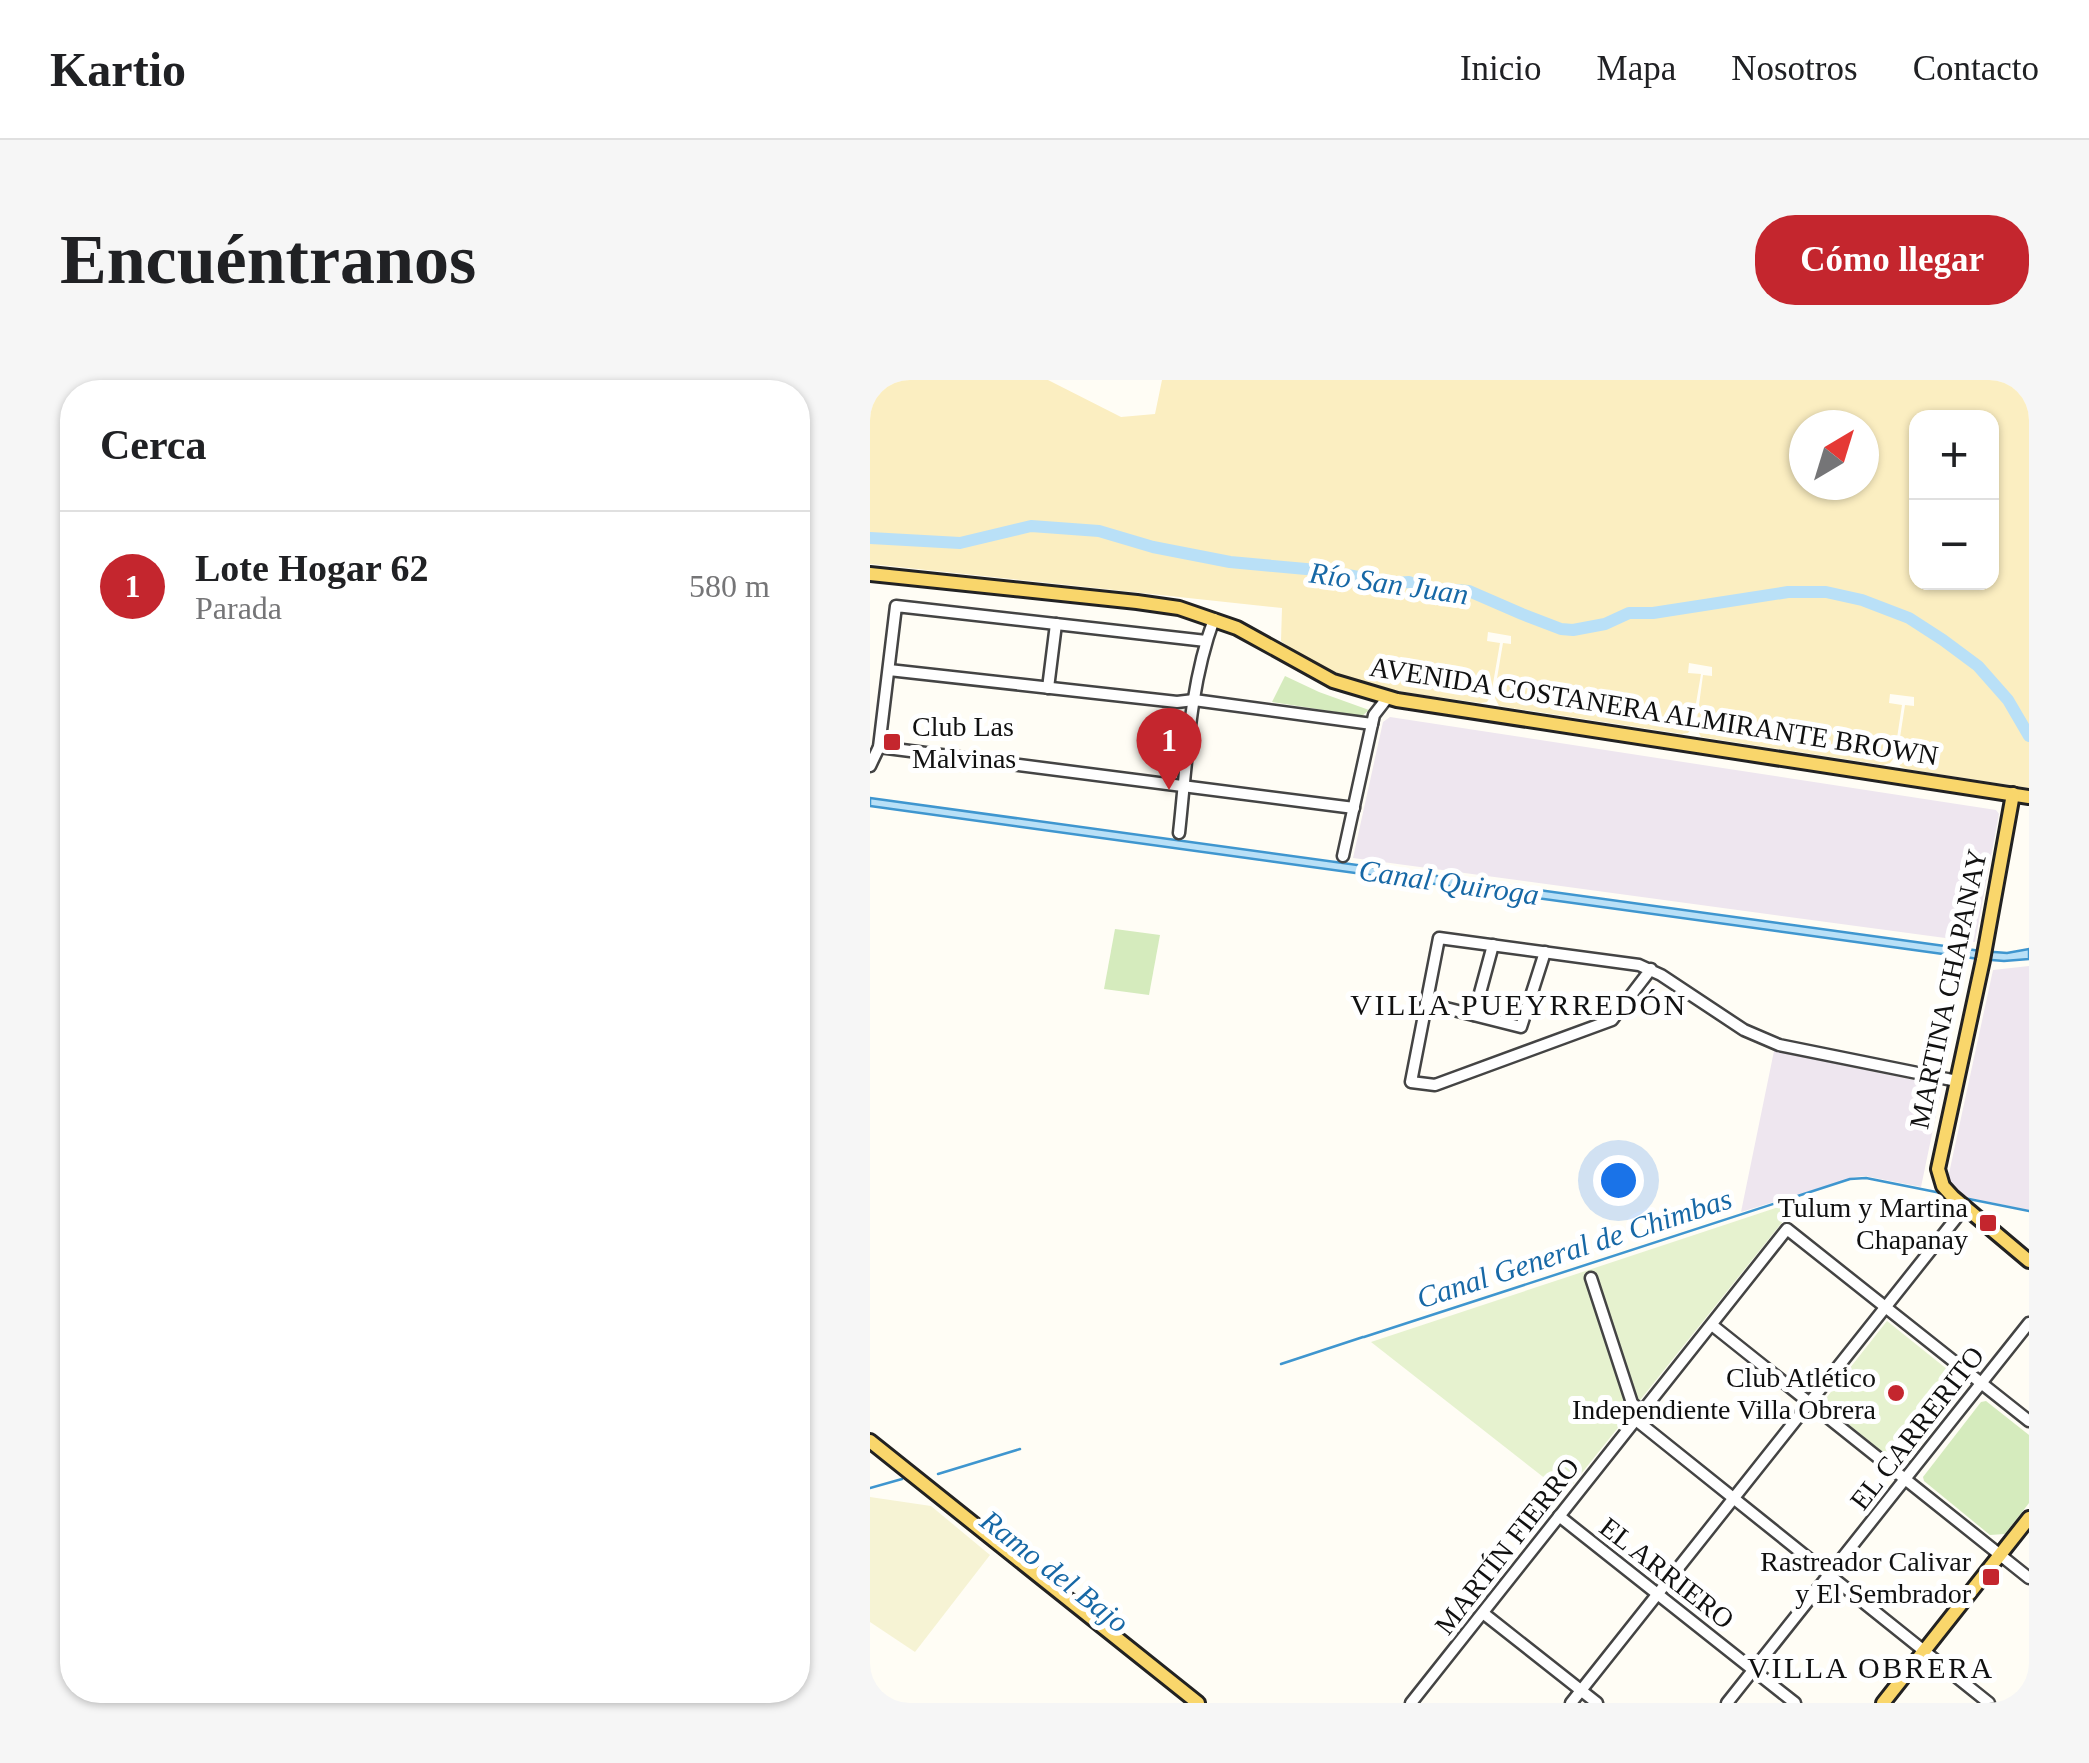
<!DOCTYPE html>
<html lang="es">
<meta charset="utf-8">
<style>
:root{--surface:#fff;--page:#f6f6f6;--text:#202124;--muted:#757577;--line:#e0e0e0;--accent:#c4262e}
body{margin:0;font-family:Georgia,serif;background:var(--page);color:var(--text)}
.controls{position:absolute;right:30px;top:30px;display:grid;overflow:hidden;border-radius:20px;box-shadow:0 2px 8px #0004}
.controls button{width:90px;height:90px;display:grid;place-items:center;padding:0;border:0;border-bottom:2px solid var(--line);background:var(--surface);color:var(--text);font:50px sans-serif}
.compass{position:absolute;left:919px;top:30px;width:90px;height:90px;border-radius:50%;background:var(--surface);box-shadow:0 2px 8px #0004;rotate:38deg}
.you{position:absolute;left:748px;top:800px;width:35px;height:35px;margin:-25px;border:8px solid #fff;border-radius:50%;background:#1a73e8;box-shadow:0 0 0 15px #1a73e833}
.badge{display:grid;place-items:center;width:65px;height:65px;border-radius:50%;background:var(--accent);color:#fff;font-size:32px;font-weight:700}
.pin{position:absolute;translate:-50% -82px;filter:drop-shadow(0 2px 5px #0008)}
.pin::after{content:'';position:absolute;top:52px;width:35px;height:30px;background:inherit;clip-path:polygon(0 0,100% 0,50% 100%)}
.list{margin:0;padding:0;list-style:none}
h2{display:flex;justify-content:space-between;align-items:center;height:130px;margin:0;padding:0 40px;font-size:42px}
h2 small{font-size:32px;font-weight:400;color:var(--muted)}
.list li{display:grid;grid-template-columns:65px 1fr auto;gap:30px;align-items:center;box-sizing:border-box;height:150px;padding:0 40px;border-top:2px solid var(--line)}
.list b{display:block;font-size:38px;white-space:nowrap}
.list p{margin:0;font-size:32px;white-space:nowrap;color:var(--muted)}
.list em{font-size:32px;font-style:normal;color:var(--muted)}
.map{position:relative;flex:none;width:1159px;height:1323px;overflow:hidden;border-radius:40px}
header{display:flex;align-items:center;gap:60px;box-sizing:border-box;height:140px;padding:0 50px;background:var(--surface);border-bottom:2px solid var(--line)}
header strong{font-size:48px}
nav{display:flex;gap:55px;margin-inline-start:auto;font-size:35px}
.intro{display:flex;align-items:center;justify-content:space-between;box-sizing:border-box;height:240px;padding:0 60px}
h1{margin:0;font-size:70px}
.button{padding:25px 45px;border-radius:40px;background:var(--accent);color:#fff;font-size:35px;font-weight:700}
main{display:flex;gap:60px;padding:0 60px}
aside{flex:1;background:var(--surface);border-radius:40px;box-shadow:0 2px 8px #0004}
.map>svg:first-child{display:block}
.industrial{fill:#eee6ef}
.farmland{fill:#f6f3d4}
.green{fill:#d5ebbd}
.sand{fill:#fbeec1;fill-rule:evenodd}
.pitch{fill:#e6f2cf}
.water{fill:#b9e0f7;stroke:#3f96cf;stroke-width:2.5}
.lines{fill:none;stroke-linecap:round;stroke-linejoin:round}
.stream{stroke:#3f96cf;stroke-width:2.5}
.river{stroke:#b9e0f7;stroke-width:12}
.minor-casing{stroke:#444;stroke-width:15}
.major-casing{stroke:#222;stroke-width:18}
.minor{stroke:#fff;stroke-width:10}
.major{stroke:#f9d66b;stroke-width:12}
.poi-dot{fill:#c4262e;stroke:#fff;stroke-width:4}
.labels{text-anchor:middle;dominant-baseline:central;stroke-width:10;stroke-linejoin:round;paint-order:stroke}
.street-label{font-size:28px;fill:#111;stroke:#fff}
.poi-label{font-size:28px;fill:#111;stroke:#fff;text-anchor:end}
.water-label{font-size:30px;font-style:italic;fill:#1768a6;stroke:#fff}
.neighbourhood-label{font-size:30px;letter-spacing:2.5px;fill:#111;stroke:#fff}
</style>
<header>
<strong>Kartio</strong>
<nav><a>Inicio</a><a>Mapa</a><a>Nosotros</a><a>Contacto</a></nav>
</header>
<div class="intro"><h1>Encuéntranos</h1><a class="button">Cómo llegar</a></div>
<main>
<aside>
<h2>Cerca<small></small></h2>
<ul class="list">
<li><span class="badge">1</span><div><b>Lote Hogar 62</b><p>Parada</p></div><em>580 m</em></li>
</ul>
</aside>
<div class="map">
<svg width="1159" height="1323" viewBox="0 0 1159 1323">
<rect width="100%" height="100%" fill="#fffdf5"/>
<g class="industrial">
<polygon points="520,337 1126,430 1129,434 1105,562 483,478 513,342"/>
<polygon points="1159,586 1159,830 1086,815 1078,798 1123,590"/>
<polygon points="904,671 1072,706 1051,807 995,796 985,797 871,832"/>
</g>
<polygon class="farmland" points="0,1117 61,1126 120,1175 45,1272 0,1242"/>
<g class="green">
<polygon points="415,296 449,312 499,330 492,336 402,322"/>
<polygon points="245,549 290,555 279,615 234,609"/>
<polygon points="1116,1021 1159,1055 1159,1123 1135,1154 1120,1155 1054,1101 1053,1097 1111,1022"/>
</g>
<path class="sand" d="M0,0H178L251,37L285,34L292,0H1159V408L1036,389L1030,386L1027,377L1035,325L1044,326V317L1020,314L1019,323L1032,325L1024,378L1020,383L1013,385L831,357L826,347L833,295L842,296V287L819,283L818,293L831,294L822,347L818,353L812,354L629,326L624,316L633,263L641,264V256L618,252L617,261L630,263L621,315L617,322L611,323C543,313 466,308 411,261L412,228L0,184ZM1046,38H1122V202H1046ZM934,45H994V105H934Z"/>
<g class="pitch">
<polygon points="930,820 695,1114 501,962"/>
<polygon points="1017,941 1093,1002 1094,1008 1037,1084 1029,1085 958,1028 957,1017"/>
</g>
<polygon class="water" points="0,418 1111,571 1137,573 1159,569 1159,579 1134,581 1109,579 0,426"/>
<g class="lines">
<g class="stream">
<polyline points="1094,818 1159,831"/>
<polyline points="494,957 980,799 996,798 1071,813"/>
<polyline points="411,984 493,957"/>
<polyline points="0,1069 20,1085"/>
<polyline points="26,1090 122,1167"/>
<polyline points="68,1094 150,1069"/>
<polyline points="0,1108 32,1099"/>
</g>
<polyline class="river" points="0,158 90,163 161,146 229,151 283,167 360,182 447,190 525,203 539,202 553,208 599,211 652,234 691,249 703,250 735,244 759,233 783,233 918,212 956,212 992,220 1039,238 1073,260 1108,286 1138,320 1159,356"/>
<defs>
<g id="minor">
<polyline points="19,290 307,322 324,320 502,344"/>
<polyline points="178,308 186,244"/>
<polyline points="9,367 484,428"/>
<polyline points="0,386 9,367 26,226 336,261"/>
<path d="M309,453C317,381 319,307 344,239"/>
<polyline points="473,476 504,335 518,317"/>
<polyline points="781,589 742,640 565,705 541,702 569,558 769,585 791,595 874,650 909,665 1087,701"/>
<polyline points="556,623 651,647 675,572"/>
<polyline points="604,635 623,565"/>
<polyline points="721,898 762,1023 772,1032"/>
<polyline points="842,945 1159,1198"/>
<polyline points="766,1040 1119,1323"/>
<polyline points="689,1136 925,1323"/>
<polyline points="613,1233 727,1323"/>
<polyline points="541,1323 917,849 1159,1041"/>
<polyline points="701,1323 1095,827"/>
<polyline points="857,1323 1159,943"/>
</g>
<g id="major">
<polyline points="0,194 267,222 309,228 367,248 463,301 527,320 1159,417"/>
<polyline points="1143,414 1113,580 1068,789 1073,806 1083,817 1159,881"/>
<polyline points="0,1061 328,1323"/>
<polyline points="1013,1323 1159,1138"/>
</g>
</defs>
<use href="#minor" class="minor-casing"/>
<use href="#major" class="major-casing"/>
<use href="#minor" class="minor"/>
<use href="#major" class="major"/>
</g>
<g class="poi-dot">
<rect x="12" y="352" width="20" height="20" rx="5"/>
<rect x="1108" y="833" width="20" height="20" rx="5"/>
<circle cx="1026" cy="1013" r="10"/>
<rect x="1111" y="1187" width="20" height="20" rx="5"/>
</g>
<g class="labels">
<g class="street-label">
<text transform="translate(784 331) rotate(9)">AVENIDA COSTANERA ALMIRANTE BROWN</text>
<text transform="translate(1078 609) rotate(-78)">MARTINA CHAPANAY</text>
<text transform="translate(1047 1048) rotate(-52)">EL CARRERITO</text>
<text transform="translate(637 1166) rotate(-52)">MARTÍN FIERRO</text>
<text transform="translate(797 1193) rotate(38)">EL ARRIERO</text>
</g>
<g class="poi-label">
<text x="42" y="346" text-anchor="start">Club Las<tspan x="42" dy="32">Malvinas</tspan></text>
<text x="1098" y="827">Tulum y Martina<tspan x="1098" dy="32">Chapanay</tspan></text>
<text x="1006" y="997">Club Atlético<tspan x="1006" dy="32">Independiente Villa Obrera</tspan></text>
<text x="1101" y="1181">Rastreador Calivar<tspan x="1101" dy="32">y El Sembrador</tspan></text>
</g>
<g class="water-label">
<text transform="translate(519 203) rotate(8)">Río San Juan</text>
<text transform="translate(579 502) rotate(8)">Canal Quiroga</text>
<text transform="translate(704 868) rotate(-18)">Canal General de Chimbas</text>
<text transform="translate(185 1191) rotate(38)">Ramo del Bajo</text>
</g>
<g class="neighbourhood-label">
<text x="649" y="624">VILLA PUEYRREDÓN</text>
<text x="1001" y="1287">VILLA OBRERA</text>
</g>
</g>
</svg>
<div class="controls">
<button>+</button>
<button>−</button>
</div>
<svg class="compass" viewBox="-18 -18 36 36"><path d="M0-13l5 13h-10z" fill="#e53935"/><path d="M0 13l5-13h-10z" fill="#757577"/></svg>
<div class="you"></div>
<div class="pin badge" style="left:299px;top:410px">1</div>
</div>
</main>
